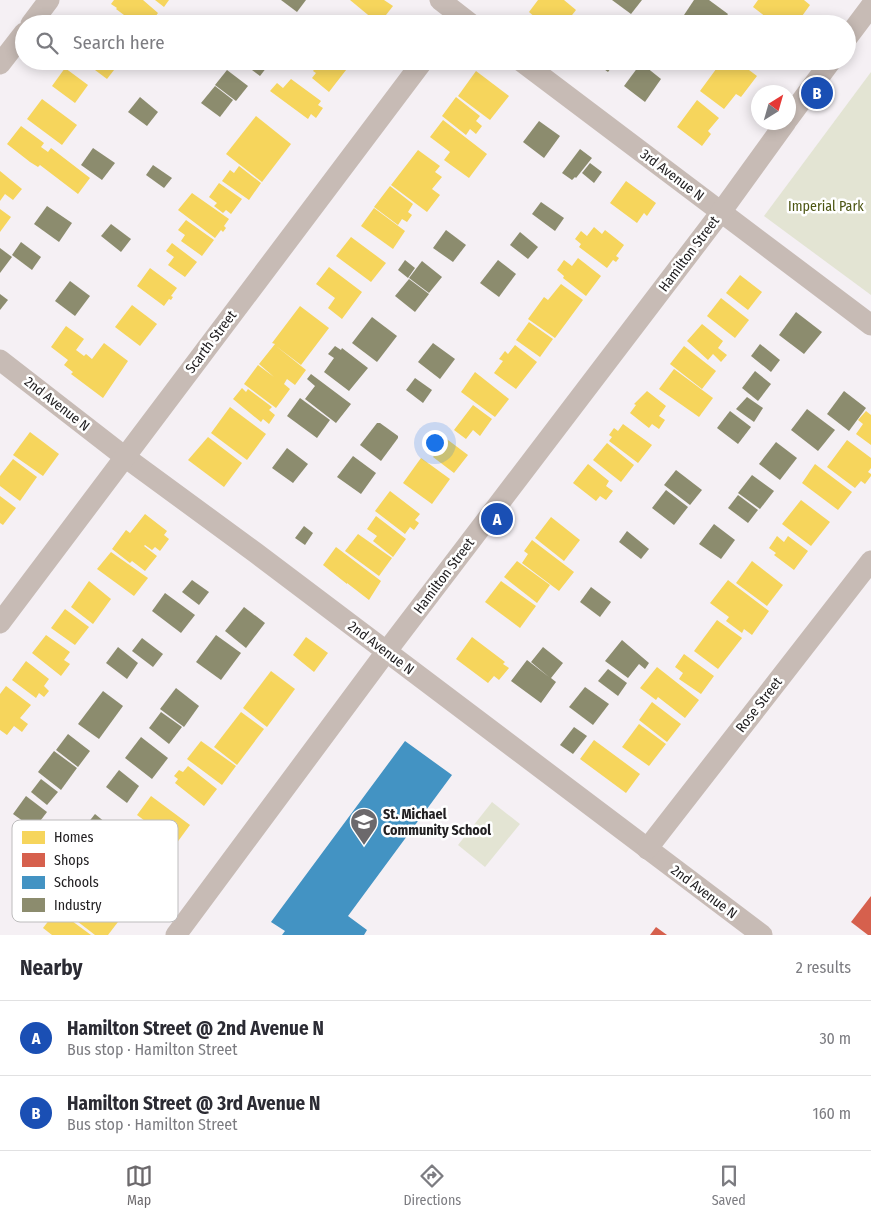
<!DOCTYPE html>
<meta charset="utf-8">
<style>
:root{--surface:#fff;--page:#f2f2f3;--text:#2b2b33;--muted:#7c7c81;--line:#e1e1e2;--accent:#6c696c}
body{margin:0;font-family:"Fira Sans Condensed",sans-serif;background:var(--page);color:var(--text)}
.compass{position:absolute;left:751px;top:85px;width:45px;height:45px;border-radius:50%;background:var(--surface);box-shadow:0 2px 12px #0003;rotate:37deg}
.you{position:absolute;left:434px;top:442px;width:18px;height:18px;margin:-12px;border:4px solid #fff;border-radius:50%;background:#1a73e8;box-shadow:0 0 0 8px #1a73e833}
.badge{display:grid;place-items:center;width:32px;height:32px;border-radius:50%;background:var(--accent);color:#fff;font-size:16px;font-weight:700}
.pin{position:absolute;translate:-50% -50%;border:2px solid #fff;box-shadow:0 1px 5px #0006}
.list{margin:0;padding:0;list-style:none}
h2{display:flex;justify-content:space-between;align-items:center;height:65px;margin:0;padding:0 20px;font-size:21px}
h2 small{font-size:16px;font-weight:400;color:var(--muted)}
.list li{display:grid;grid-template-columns:32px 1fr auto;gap:15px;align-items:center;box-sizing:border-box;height:75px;padding:0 20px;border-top:1px solid var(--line)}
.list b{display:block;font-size:19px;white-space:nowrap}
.list p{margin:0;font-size:16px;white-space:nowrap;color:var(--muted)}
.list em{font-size:16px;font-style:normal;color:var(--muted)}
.icon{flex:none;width:28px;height:28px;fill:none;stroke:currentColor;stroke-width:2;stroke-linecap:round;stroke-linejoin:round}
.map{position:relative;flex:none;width:871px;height:935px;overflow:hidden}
.search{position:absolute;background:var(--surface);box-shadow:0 2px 12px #0003;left:15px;right:15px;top:15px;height:55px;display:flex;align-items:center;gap:12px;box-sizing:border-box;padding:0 18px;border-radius:28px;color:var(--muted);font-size:19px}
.sheet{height:215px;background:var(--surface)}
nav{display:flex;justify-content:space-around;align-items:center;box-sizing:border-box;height:70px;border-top:1px solid var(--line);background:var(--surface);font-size:14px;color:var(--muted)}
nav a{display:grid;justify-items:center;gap:2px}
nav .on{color:var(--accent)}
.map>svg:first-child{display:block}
.green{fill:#e3e4d3}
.homes{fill:#f6d55c}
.shops{fill:#d6604d}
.schools{fill:#4393c3}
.industry{fill:#8c8c6e}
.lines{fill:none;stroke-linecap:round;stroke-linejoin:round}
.minor{stroke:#c7bbb5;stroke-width:21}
.labels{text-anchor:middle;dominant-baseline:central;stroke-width:5;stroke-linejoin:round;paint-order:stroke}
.street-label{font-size:14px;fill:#222022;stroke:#fff}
.park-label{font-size:14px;fill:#4c5511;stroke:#fff}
.poi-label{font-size:14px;font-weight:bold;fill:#222022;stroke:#fff;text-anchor:start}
.key{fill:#fff;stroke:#bdbcbd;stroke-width:1}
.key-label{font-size:14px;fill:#222022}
</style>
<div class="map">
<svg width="871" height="935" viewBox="0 0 871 935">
<rect width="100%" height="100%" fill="#f5f0f4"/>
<g class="green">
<polygon points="871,72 871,295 764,216"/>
<polygon points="492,802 520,824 485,867 458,845"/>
</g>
<g class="homes">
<polygon points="114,0 143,0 158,13 150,24 136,24 116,9 117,8 111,4"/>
<polygon points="155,0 169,0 164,7"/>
<polygon points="350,0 384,0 393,6 379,24"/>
<polygon points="538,0 564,0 576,10 565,24 543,24 529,12"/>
<polygon points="758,0 804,0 810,5 797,23 793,20 790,24 775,24 753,7"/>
<polygon points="350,15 362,24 343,24"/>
<polygon points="83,61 121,61 107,79"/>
<polygon points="324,61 353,61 329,92 312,78 316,73 313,71 318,65 320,67"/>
<polygon points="722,61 737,61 757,76 741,97 736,94 724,109 700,91"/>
<polygon points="65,68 88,85 75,103 52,86"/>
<polygon points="476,71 509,96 490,120 458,96"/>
<polygon points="291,79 321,101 318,105 323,108 316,118 311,114 308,119 270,91 277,83 283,88"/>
<polygon points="456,97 480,116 476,121 482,126 476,134 470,129 466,135 442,116"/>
<polygon points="42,99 77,125 62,145 27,119"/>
<polygon points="697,100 719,118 708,131 711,134 702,146 677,127"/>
<polygon points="256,116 291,144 262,182 226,154"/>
<polygon points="443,120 487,154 469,178 444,160 450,152 430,137"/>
<polygon points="21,126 44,143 41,147 48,152 51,148 90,178 78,194 40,165 38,167 30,162 7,144"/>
<polygon points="418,150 440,166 435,172 442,177 432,189 440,195 427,212 391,185"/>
<polygon points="239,166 261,183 249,200 222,181 230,170 234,173"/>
<polygon points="0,171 22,189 13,200 5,194 0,201"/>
<polygon points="626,181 656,203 647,216 644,213 637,223 610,203"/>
<polygon points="219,183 242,199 231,214 226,210 223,213 214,206 217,203 209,197"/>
<polygon points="390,186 413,204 408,212 412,215 407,222 402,219 398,225 374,207"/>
<polygon points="192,193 229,219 224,226 226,228 223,232 221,230 215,238 178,210"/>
<polygon points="374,208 405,231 393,249 361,226"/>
<polygon points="0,209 11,217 0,232"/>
<polygon points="186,220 214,240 202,256 181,241 185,235 178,230"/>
<polygon points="594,227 602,234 605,230 624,245 616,256 619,258 616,262 613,260 607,268 579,247 581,244 575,239 581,231 587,236"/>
<polygon points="351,237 386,263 371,282 336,256"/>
<polygon points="172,243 197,262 185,277 168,265 174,257 166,251"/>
<polygon points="578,258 601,276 586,296 563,278 564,276 557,270 564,260 572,266"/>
<polygon points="329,267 362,292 342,319 328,308 335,298 316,284"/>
<polygon points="150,268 177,288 171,296 173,297 171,300 169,299 164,306 137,286"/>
<polygon points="740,275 762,292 748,310 726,293"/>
<polygon points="561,284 583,300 555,338 528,319 544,297 548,300"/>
<polygon points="721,298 749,320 735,338 707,316"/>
<polygon points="132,305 157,324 140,346 115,327"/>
<polygon points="300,306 329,328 301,365 276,346 306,370 295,385 287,379 284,384 290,389 276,408 244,384 258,365 274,377 259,364 275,344 272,343"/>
<polygon points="529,322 553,339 540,357 516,340"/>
<polygon points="702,324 723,341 718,348 727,355 721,362 713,354 708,360 687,341"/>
<polygon points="66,326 84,339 76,350 84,356 86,354 92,359 104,343 128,361 103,398 71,374 73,372 64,365 68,360 51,347"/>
<polygon points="515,345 537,362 516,389 494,373 503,361 499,359 505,351 508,354"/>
<polygon points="684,346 716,371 702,389 670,364"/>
<polygon points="674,369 713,398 699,417 659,389"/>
<polygon points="475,372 509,399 495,417 461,392"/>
<polygon points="242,388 246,392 248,389 272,407 269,410 275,415 269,424 263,419 261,422 233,399"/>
<polygon points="647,391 666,406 659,416 665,420 659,429 652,424 649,428 630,413 636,405 634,404"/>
<polygon points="473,405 492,419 480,436 473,430 466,439 454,430"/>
<polygon points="230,407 266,434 247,460 211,433"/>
<polygon points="866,411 871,415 871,445 856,434 863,424 858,420"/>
<polygon points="623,424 652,445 638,463 609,441 612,437 609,435 614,428 618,431"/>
<polygon points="30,432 59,454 43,476 13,455"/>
<polygon points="440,434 468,455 454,473 433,457 441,448 434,443"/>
<polygon points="208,437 242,463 224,487 188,460"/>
<polygon points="847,440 871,458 871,468 868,472 871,474 871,476 865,484 861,481 855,488 827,467"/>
<polygon points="607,443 634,465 621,482 593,460"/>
<polygon points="421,458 450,479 432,504 403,483"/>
<polygon points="13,459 37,477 20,501 0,486 0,476"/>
<polygon points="588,464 609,481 606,486 613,491 606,500 600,496 596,501 573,483"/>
<polygon points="815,464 852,492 838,510 802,483"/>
<polygon points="390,491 420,514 415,520 419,523 414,530 410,527 405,534 375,511"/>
<polygon points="0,496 16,508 3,525 0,523"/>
<polygon points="801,500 830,522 811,546 782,524"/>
<polygon points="145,514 167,531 164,535 169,539 160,551 155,547 152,550 145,545 144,546 157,556 145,571 132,561 130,563 112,549 126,530 130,533"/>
<polygon points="376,516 406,539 393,557 373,541 377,536 367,529"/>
<polygon points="551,517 580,540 564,561 535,538"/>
<polygon points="358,534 392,558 379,576 345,551"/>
<polygon points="777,536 784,542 788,536 808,551 794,570 774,555 776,553 769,548"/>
<polygon points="532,540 574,572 559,591 522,563 528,554 524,551"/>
<polygon points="336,547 381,581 369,600 347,583 347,584 323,565"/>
<polygon points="111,552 148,578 134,596 97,569"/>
<polygon points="517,561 550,585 537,603 504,577"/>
<polygon points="752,561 783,585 767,606 736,583"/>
<polygon points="728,580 769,611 752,635 744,629 742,633 726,621 729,617 710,603"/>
<polygon points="89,581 111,599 93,624 71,607"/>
<polygon points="501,581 536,606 520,628 485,602"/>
<polygon points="65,609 89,627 75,645 51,628"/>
<polygon points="717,620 742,638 718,669 694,651"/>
<polygon points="46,635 70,652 64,660 70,664 61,676 32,653"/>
<polygon points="306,637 328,653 314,672 293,655"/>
<polygon points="472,637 505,662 503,664 509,668 499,680 494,676 488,683 456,659"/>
<polygon points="684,654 714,676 701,694 679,679 683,673 675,667"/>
<polygon points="26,661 49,679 44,686 49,691 44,697 39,693 36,698 12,680"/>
<polygon points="657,667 699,700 685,718 658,697 656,700 640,688"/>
<polygon points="271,671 295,689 267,727 243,708"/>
<polygon points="6,686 31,705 20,718 28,724 22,732 14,726 7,735 0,730 0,694"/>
<polygon points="652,702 681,724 667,742 639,720"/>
<polygon points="241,712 264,729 237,765 214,747"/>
<polygon points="639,724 666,744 649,766 622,747"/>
<polygon points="594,740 640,774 626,793 580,759"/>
<polygon points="201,741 236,766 222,785 187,759"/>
<polygon points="188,766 217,789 204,806 175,783 178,779 174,776 179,770 183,772"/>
<polygon points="151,796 190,825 176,844 137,815"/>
<polygon points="91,895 121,918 108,935 95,935 73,918"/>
<polygon points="57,910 91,935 52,935 43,928"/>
</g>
<g class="shops">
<polygon points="871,896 871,935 868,935 851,922"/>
<polygon points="656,927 667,935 650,935"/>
</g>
<polygon class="schools" points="405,741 452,775 348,916 367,930 364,935 282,935 285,931 271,922"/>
<g class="industry">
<polygon points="281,0 306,0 297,12"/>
<polygon points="612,0 642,0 631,14"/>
<polygon points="694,0 709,0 728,14 721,24 678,24"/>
<polygon points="143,61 156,61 151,67"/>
<polygon points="240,61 268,61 270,63 260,76"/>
<polygon points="593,61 616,61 608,72"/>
<polygon points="641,63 661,79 645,102 624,86"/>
<polygon points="227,70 248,86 236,101 215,85"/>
<polygon points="215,86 233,100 220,117 201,103"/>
<polygon points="140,97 158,112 147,126 128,112"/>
<polygon points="539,121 560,136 544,158 523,142"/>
<polygon points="93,148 115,163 102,180 81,165"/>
<polygon points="580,149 592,158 576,178 575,177 572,180 562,173"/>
<polygon points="590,163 602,172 594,183 582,173"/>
<polygon points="153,165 172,178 164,188 146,175"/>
<polygon points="541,202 564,218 555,231 532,214"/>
<polygon points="47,206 72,223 59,242 34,224"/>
<polygon points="111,224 131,239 121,252 101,236"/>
<polygon points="446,230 466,245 453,262 433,248"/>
<polygon points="520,232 538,247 528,259 510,245"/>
<polygon points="21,242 41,257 32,270 12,255"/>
<polygon points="0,248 12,257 0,273"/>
<polygon points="405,260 415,268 408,278 398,270"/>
<polygon points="498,260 516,274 499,297 480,283"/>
<polygon points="422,261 442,277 429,293 409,278"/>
<polygon points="409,279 429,294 415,312 395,296"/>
<polygon points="70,281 90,296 75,316 55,301"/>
<polygon points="0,294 8,300 0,310"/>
<polygon points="796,312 822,332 804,354 779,335"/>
<polygon points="372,317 397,336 377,362 352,343"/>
<polygon points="433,343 455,359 440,379 418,362"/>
<polygon points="760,344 780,360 771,372 751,356"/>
<polygon points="335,346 341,350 342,348 368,368 349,391 324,372 334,358 328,354"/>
<polygon points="755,371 771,384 758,401 742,388"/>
<polygon points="311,374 351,404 336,423 305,399 315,386 307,379"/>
<polygon points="415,378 432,390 423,403 406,390"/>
<polygon points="844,391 866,408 849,431 827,414"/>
<polygon points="747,397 763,408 754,422 736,409"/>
<polygon points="300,398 330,420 317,438 287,416"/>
<polygon points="807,409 835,430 818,451 791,430"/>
<polygon points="730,411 751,427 738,444 717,428"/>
<polygon points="377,423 380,423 398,436 398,438 381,461 360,445"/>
<polygon points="776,442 797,458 780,480 759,464"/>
<polygon points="287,448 308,464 293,483 272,468"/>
<polygon points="353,456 376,473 361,494 337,477"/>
<polygon points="676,470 702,490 690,505 664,485"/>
<polygon points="752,475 774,491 760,509 738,493"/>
<polygon points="666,490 688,507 674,525 652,508"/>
<polygon points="738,495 758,510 748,523 728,508"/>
<polygon points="714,524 735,540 721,559 699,544"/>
<polygon points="304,526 313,533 305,545 295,538"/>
<polygon points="627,531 649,549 641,559 619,542"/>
<polygon points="192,580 209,592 199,605 182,592"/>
<polygon points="591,587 611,602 600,617 580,602"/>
<polygon points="165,593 195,615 181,633 152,611"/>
<polygon points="244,607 265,623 246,648 225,631"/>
<polygon points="216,635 241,653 221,680 196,662"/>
<polygon points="142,638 163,654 153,667 132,651"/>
<polygon points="622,640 649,663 645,669 639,664 628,678 605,661"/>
<polygon points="118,647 138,663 127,679 106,663"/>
<polygon points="543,647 563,663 551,678 556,682 541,703 511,681 527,660 549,677 531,662"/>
<polygon points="608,669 627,683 618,696 598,681"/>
<polygon points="585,687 609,704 593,725 569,707"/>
<polygon points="176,688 199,706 184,727 160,709"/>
<polygon points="103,691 123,706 99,739 78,724"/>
<polygon points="161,712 182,727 169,744 149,728"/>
<polygon points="574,727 587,736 573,754 560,745"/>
<polygon points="68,734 90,751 78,767 56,750"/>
<polygon points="141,737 168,758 152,779 125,758"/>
<polygon points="54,751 77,768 61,790 38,772"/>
<polygon points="119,770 139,786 127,803 106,787"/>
<polygon points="41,779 58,792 47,805 31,792"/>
<polygon points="26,796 47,812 34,829 13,814"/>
<polygon points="95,814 117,832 102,852 79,834"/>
</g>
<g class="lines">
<g class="minor">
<polyline points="440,0 471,24"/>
<polyline points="31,24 49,0"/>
<polyline points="847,38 871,6"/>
<polyline points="521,61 871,325"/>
<polyline points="0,64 24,33"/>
<polyline points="788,119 831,61"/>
<polyline points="0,360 125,457 256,553 762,935"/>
<polyline points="0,623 423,61"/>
<polyline points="647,849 871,561"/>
<polyline points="176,935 386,652 721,212 786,122"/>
</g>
</g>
<defs>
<symbol id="school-pin" viewBox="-11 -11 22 30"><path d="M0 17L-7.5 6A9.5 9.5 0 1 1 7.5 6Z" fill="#6c696c" stroke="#fff"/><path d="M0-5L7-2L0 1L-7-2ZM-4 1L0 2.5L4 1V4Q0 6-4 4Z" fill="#fff"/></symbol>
</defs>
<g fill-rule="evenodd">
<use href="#school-pin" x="348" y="806" width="32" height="43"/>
</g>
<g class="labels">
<g class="street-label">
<text transform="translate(672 175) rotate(37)">3rd Avenue N</text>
<text transform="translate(689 254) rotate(-53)">Hamilton Street</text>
<text transform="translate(211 342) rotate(-53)">Scarth Street</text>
<text transform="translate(57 404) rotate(38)">2nd Avenue N</text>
<text transform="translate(444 576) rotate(-53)">Hamilton Street</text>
<text transform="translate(381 648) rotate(37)">2nd Avenue N</text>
<text transform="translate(759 705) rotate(-52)">Rose Street</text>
<text transform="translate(704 892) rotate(37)">2nd Avenue N</text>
</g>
<g class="park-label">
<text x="826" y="206">Imperial Park</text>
</g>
<g class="poi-label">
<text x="383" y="814">St. Michael<tspan x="383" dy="16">Community School</tspan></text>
</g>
</g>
<rect x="12" y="820" width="166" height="102" rx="8" class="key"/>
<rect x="22" y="831" width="23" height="13" fill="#f6d55c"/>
<rect x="22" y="853" width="23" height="14" fill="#d6604d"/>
<rect x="22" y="876" width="23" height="13" fill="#4393c3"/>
<rect x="22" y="898" width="23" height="14" fill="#8c8c6e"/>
<g class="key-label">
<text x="54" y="842">Homes</text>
<text x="54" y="865">Shops</text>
<text x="54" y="887">Schools</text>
<text x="54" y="910">Industry</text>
</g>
</svg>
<svg class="compass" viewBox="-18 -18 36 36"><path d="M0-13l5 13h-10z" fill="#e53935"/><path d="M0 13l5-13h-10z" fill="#7c7c81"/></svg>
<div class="you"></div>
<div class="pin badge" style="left:497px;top:519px;background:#1a4fb4">A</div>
<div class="pin badge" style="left:817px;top:93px;background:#1a4fb4">B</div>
<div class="search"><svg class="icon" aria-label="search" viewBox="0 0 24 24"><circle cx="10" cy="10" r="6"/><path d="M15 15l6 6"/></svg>Search here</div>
</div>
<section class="sheet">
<h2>Nearby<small>2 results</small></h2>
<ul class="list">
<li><span class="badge" style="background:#1a4fb4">A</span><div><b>Hamilton Street @ 2nd Avenue N</b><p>Bus stop · Hamilton Street</p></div><em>30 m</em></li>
<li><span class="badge" style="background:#1a4fb4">B</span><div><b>Hamilton Street @ 3rd Avenue N</b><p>Bus stop · Hamilton Street</p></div><em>160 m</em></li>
</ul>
</section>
<nav>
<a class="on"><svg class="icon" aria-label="map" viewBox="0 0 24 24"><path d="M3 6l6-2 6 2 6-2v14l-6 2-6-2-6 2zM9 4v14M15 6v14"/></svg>Map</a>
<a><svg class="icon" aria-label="directions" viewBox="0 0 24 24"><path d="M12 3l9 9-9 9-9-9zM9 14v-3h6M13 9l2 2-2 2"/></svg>Directions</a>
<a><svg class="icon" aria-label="saved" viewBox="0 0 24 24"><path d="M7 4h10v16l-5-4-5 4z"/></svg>Saved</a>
</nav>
